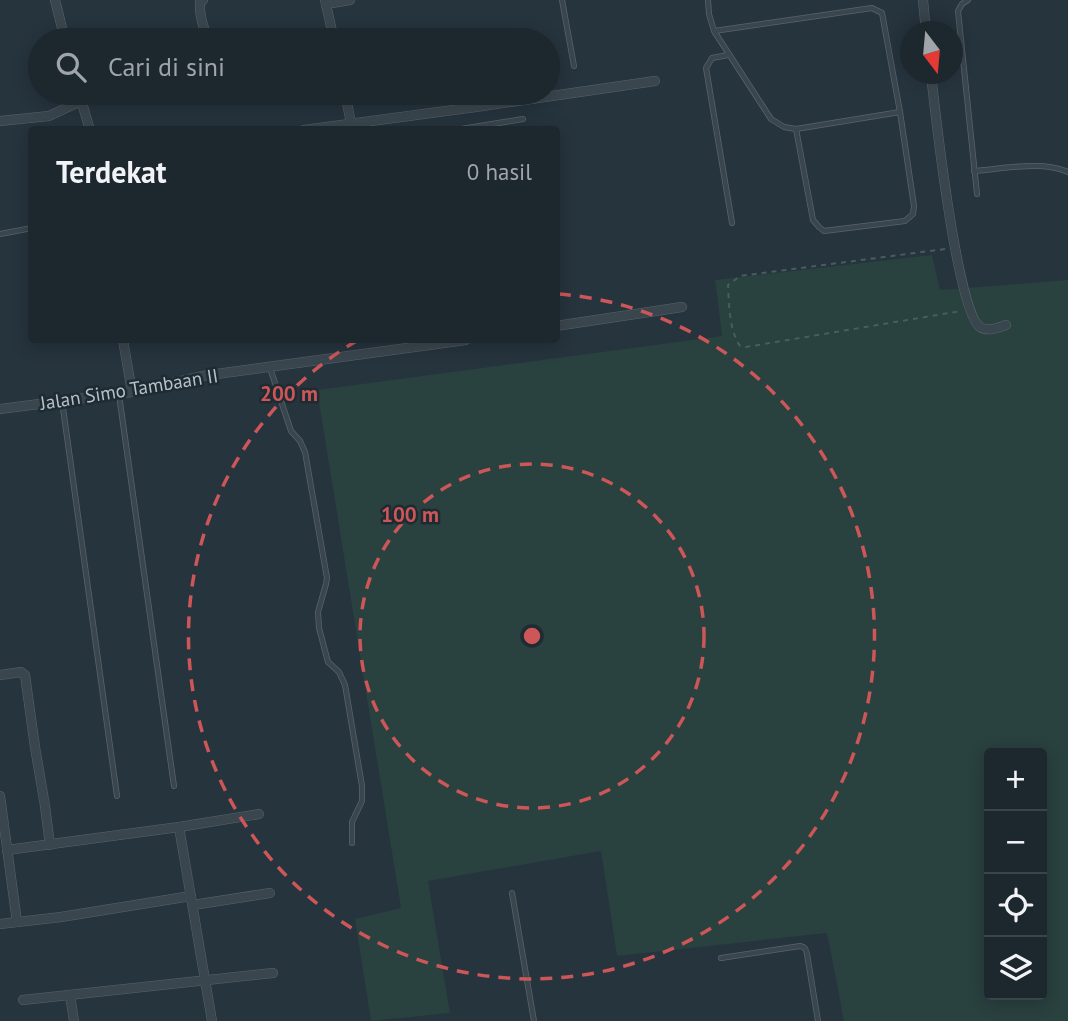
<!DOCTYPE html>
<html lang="id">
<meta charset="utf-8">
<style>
:root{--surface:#1c272e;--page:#252f36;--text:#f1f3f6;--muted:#a0a5aa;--line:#3a444a}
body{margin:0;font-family:"PT Sans",sans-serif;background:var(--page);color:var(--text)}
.controls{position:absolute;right:21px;bottom:21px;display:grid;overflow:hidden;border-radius:7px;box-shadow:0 4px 18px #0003}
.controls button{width:63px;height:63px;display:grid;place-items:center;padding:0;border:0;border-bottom:2px solid var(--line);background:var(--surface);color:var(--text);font:35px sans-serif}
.compass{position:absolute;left:900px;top:21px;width:63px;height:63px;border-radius:50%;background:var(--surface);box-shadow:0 4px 18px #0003;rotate:164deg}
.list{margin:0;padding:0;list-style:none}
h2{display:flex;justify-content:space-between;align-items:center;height:91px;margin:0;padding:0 28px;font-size:30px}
h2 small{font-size:23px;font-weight:400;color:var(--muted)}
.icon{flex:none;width:38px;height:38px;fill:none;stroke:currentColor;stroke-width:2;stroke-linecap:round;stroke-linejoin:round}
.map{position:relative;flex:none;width:1068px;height:1021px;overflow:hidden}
.search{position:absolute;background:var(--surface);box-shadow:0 4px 18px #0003;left:28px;top:28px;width:532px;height:77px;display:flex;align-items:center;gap:18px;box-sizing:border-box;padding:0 24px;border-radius:38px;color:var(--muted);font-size:26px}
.panel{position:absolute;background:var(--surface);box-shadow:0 4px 18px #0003;left:28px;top:126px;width:532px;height:217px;border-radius:7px}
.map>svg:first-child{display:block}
.green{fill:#29413f;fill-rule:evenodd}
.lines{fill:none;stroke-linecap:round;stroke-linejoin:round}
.service-casing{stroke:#58646c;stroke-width:6}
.minor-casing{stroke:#58646c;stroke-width:10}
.path{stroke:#485d5c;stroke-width:2;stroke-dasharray:5 5;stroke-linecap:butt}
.service{stroke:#3a464e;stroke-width:4.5}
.minor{stroke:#3a464e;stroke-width:9}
.ring{fill:none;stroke:#cc5658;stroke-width:3.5;stroke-dasharray:12 9}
.labels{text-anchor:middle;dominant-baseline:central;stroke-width:5;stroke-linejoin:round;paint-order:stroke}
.street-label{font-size:19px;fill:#b6c1c9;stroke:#1f2b33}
.centre{fill:#cc5658;stroke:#1f2b33;stroke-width:3.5}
.ring-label{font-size:21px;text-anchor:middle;font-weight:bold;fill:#cc5658;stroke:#1f2b33;stroke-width:5;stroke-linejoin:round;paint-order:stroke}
</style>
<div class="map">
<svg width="1068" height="1021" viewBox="0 0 1068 1021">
<rect width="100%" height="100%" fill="#26343e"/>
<path class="green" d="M932,255L940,290L1068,280V1021H844L827,933L617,956L601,851L428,881L450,1013L371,1021L355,919L401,908L317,390L722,336L715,280ZM989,753H1042V995H989Z"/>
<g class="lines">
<defs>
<g id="service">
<polyline points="562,0 574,66"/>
<polyline points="708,0 709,14 714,31 771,119 784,127 796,129 813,220 819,227 824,231 905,221 913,214 914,206 900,112 882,13 872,8 714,31"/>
<polyline points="968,0 962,4 958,11 977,194"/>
<polyline points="728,55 712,58 706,68 732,223"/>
<polyline points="796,129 900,112"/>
<polyline points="455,130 523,119"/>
<path d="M974,171C1002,169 1043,160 1068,172"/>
<polyline points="0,234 32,228"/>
<polyline points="270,368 291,431 300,441 305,452 327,578 326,584 318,612 319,628 328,662 339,672 345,685 362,786 362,801 352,822 352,843"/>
<polyline points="119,395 174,786"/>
<polyline points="62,401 117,796"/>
<polyline points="512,893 534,1021"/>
<path d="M721,958L800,946C805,947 806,949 807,954L818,1021"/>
</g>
<g id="minor">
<polyline points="55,0 65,40"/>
<path d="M203,0L200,2C199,16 204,28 208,40"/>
<polyline points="325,0 334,40"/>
<polyline points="923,0 926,32"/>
<polyline points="326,4 350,0"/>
<path d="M931,74C935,110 957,312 980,327C988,332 997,328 1006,325"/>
<polyline points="79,93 90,130"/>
<polyline points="345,93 351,123"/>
<polyline points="0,121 49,116 81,101"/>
<polyline points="304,130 476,107 655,81"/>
<polyline points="556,326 682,307"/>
<polyline points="123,340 132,392"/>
<polyline points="0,409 132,392 202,376 466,340"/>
<polyline points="0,675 21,672 25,675 35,747 45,806 50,845"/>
<polyline points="0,796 17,922"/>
<polyline points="179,827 212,1021"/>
<polyline points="7,850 179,827 259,814"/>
<polyline points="193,905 270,893"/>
<polyline points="0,924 61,917 191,896"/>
<polyline points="70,995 74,1021"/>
<polyline points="23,1000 273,973"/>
</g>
</defs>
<use href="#service" class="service-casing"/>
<use href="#minor" class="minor-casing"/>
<path class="path" d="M945,249L740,276L728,285C729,304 729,330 740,346L746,347L961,311"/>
<use href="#service" class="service"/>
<use href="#minor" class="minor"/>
</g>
<g class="ring">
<circle cx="532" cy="636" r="172"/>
<path d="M559 294A343 343 0 1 1 358 340"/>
</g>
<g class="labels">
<g class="street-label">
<text transform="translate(129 389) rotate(-9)">Jalan Simo Tambaan II</text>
</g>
</g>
<circle cx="532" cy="636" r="10" class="centre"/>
<g class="ring-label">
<text x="289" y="401">200 m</text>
<text x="410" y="522">100 m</text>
</g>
</svg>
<div class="controls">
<button>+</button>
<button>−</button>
<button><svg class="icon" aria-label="locate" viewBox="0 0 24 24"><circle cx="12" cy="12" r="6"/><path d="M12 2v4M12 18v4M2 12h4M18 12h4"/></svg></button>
<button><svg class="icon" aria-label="layers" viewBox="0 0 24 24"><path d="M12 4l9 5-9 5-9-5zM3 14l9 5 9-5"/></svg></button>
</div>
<svg class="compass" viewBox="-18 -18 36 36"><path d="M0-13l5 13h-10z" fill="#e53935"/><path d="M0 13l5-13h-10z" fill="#a0a5aa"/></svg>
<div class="search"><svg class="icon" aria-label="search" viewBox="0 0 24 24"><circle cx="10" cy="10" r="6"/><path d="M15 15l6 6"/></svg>Cari di sini</div>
<section class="panel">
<h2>Terdekat<small>0 hasil</small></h2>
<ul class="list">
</ul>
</section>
</div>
